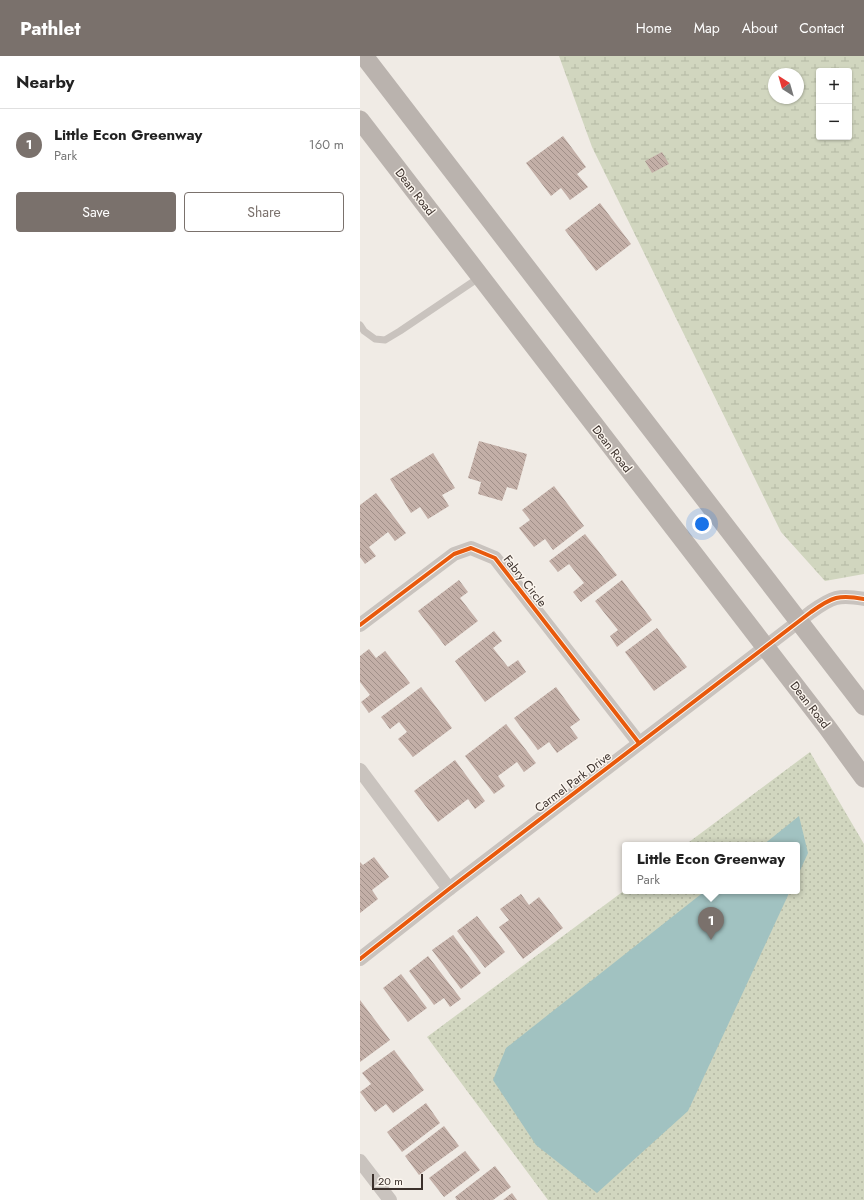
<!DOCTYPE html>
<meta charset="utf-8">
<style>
:root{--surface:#fff;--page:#f2f2f2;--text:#222;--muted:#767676;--line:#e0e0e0;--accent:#7a716c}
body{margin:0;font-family:Jost,sans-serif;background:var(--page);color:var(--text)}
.controls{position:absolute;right:12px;top:12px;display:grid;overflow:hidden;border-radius:4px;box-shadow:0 1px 3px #0004}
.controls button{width:36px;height:36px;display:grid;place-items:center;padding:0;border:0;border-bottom:1px solid var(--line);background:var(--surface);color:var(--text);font:20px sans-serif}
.compass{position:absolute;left:408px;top:12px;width:36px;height:36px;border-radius:50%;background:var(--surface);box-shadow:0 1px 3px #0004;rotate:323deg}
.scale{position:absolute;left:12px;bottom:10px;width:51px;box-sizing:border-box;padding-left:4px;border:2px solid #3b302b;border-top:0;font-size:11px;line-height:14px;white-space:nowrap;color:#3b302b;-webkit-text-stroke:3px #fbf5ee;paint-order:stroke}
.you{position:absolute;left:342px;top:468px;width:14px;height:14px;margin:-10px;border:3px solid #fff;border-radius:50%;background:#1a73e8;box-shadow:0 0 0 6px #1a73e833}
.badge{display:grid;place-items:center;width:26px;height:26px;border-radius:50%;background:var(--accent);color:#fff;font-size:13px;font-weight:700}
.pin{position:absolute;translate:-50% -33px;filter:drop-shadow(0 1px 2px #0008)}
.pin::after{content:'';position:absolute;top:21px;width:14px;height:12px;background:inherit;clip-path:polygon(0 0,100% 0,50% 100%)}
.popup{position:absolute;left:262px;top:786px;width:178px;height:52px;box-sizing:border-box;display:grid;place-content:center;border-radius:4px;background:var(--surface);filter:drop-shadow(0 1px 3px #0005);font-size:13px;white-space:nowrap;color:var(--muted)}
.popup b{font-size:15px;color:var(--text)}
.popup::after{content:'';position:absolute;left:50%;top:100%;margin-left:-8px;border:8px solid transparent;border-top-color:var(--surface)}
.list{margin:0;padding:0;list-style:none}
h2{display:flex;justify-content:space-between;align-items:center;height:52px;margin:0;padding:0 16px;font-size:17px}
h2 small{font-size:13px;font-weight:400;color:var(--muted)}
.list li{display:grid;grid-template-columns:26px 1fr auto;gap:12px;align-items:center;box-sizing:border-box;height:72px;padding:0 16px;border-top:1px solid var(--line)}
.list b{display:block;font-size:15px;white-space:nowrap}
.list p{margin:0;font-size:13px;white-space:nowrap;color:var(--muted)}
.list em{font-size:13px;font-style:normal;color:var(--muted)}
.actions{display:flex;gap:8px;padding:12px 16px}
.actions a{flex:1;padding:9px 0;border:1px solid var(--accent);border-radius:4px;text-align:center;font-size:14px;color:var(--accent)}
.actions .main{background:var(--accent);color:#fff}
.map{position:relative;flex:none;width:504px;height:1144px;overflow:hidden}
header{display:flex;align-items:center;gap:24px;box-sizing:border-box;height:56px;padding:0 20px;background:var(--accent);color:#fff}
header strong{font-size:19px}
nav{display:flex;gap:22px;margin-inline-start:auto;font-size:14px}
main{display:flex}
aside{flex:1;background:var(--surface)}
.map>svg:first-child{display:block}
.wetland{fill:url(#wetland-marsh);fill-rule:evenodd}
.park{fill:url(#park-dots)}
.water{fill:#a1c2c1}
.building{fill:url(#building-back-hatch)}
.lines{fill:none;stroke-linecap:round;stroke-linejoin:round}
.lane{stroke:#c9c3be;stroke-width:7}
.street{stroke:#c9c3be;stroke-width:14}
.secondary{stroke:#bab3ae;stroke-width:19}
.cycleway-casing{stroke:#fbf5ee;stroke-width:6}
.cycleway{stroke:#e8590c;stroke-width:4}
.labels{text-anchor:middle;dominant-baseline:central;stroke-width:3;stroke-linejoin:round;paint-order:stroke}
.street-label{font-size:12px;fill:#3b302b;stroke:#fbf5ee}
</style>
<header>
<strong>Pathlet</strong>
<nav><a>Home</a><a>Map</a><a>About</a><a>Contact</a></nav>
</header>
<main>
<aside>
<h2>Nearby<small></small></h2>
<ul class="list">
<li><span class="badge">1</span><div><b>Little Econ Greenway</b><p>Park</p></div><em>160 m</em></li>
</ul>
<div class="actions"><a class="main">Save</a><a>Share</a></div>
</aside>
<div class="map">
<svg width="504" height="1144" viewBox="0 0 504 1144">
<defs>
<pattern id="wetland-marsh" width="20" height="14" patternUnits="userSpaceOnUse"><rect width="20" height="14" fill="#d1d6bf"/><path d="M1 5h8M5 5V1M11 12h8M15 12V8" fill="none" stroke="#b4b8a4"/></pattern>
<pattern id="park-dots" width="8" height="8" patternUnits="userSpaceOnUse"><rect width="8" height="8" fill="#d1d6bf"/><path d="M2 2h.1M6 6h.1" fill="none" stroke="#b4b8a4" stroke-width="1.8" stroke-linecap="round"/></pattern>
<pattern id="building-back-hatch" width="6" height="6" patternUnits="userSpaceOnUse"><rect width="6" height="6" fill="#c3afa7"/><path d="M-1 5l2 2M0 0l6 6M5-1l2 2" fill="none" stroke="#a08f88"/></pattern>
</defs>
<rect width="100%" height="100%" fill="#f0ebe5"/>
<path class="wetland" d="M199,0H504V518L465,525L421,476L232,91ZM459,15H489V81H459ZM414,18H438V42H414Z"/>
<polygon class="park" points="450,696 504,788 504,1144 188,1144 67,981 265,834 265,835 437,835 437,789 325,789"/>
<g class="water">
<polygon points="439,760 448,797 437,821 437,789 403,789"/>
<polygon points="345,835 430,835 328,1055 237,1137 176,1089 133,1024 146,992"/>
</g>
<g class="building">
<polygon points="203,80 226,111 217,118 228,131 210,144 201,132 191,140 166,107"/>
<polygon points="302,96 309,108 292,117 285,105"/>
<polygon points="240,147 271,188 236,215 205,174"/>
<polygon points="119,385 167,398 157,434 147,431 142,445 118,438 121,426 108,422"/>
<polygon points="73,397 95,432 82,439 89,450 68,463 60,451 51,457 30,423"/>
<polygon points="194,430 224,470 193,494 185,483 174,491 159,472 170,464 162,454"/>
<polygon points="16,437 46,477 35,485 28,476 9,491 16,500 5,508 0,501 0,449"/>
<polygon points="225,478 257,519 221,546 213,536 224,527 209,508 198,516 189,505"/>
<polygon points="99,524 108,536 100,542 118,565 85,590 58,555"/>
<polygon points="262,524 292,564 257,591 250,580 258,574 235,545"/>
<polygon points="297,572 327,611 294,635 265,596"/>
<polygon points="134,575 142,585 133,592 148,611 158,604 166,616 125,646 95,605"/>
<polygon points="9,593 16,602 25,595 50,627 9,657 1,646 10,639 0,626 0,600"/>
<polygon points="61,631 92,672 53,701 38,683 47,676 39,666 30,673 21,661"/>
<polygon points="196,631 220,664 210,671 218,682 197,697 189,686 178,694 154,662"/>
<polygon points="146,668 176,707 164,716 157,706 138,720 145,730 134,738 105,700"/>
<polygon points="95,704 125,745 115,753 108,743 78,766 54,735"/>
<polygon points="14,801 29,821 12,834 18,843 0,857 0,806 3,809"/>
<polygon points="161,838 169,849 179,841 203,872 163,903 139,871 149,864 140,853"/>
<polygon points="117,860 145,896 125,912 97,875"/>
<polygon points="93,879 121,917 101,933 72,894"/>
<polygon points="68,900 101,943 90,951 84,942 74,949 49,915"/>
<polygon points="41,918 67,952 48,966 23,932"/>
<polygon points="0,944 30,984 0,1006"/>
<polygon points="34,994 64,1034 33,1057 26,1048 15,1056 0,1036 11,1028 2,1017"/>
<polygon points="66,1047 80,1067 42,1096 27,1076"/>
<polygon points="84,1070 99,1090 59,1119 45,1100"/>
<polygon points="105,1095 120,1114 84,1141 69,1122"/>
<polygon points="135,1110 151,1131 133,1144 97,1144 95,1141"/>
<polygon points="152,1137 157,1144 143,1144"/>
</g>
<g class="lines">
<polyline class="lane" points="0,269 4,275 15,283 25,284 40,275 120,221"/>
<g class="street">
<polyline points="0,569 94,498 111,492 135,502 279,687"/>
<polyline points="0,714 89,833"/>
<path d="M0,903L89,833L451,556C472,541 479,538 504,543"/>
<polyline points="0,1105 30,1144"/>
</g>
<g class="secondary">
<polyline points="4,0 504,650"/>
<polyline points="0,64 467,671 504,722"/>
</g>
<defs>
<g id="cycleway">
<polyline points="0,569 94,498 111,492 135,502 279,687"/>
<path d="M0,903L89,833L451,556C472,541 479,538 504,543"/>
</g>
</defs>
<use href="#cycleway" class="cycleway-casing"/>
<use href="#cycleway" class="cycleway"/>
</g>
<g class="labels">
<g class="street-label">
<text transform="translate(55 136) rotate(52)">Dean Road</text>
<text transform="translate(252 393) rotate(52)">Dean Road</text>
<text transform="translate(165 525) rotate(52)">Fabry Circle</text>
<text transform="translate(450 649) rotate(52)">Dean Road</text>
<text transform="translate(213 726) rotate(-37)">Carmel Park Drive</text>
</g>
</g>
</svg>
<div class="controls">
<button>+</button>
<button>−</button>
</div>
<svg class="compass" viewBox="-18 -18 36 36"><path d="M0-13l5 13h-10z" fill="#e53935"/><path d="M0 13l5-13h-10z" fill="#767676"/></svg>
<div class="scale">20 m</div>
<div class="you"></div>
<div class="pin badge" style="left:351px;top:884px">1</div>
<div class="popup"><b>Little Econ Greenway</b>Park</div>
</div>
</main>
